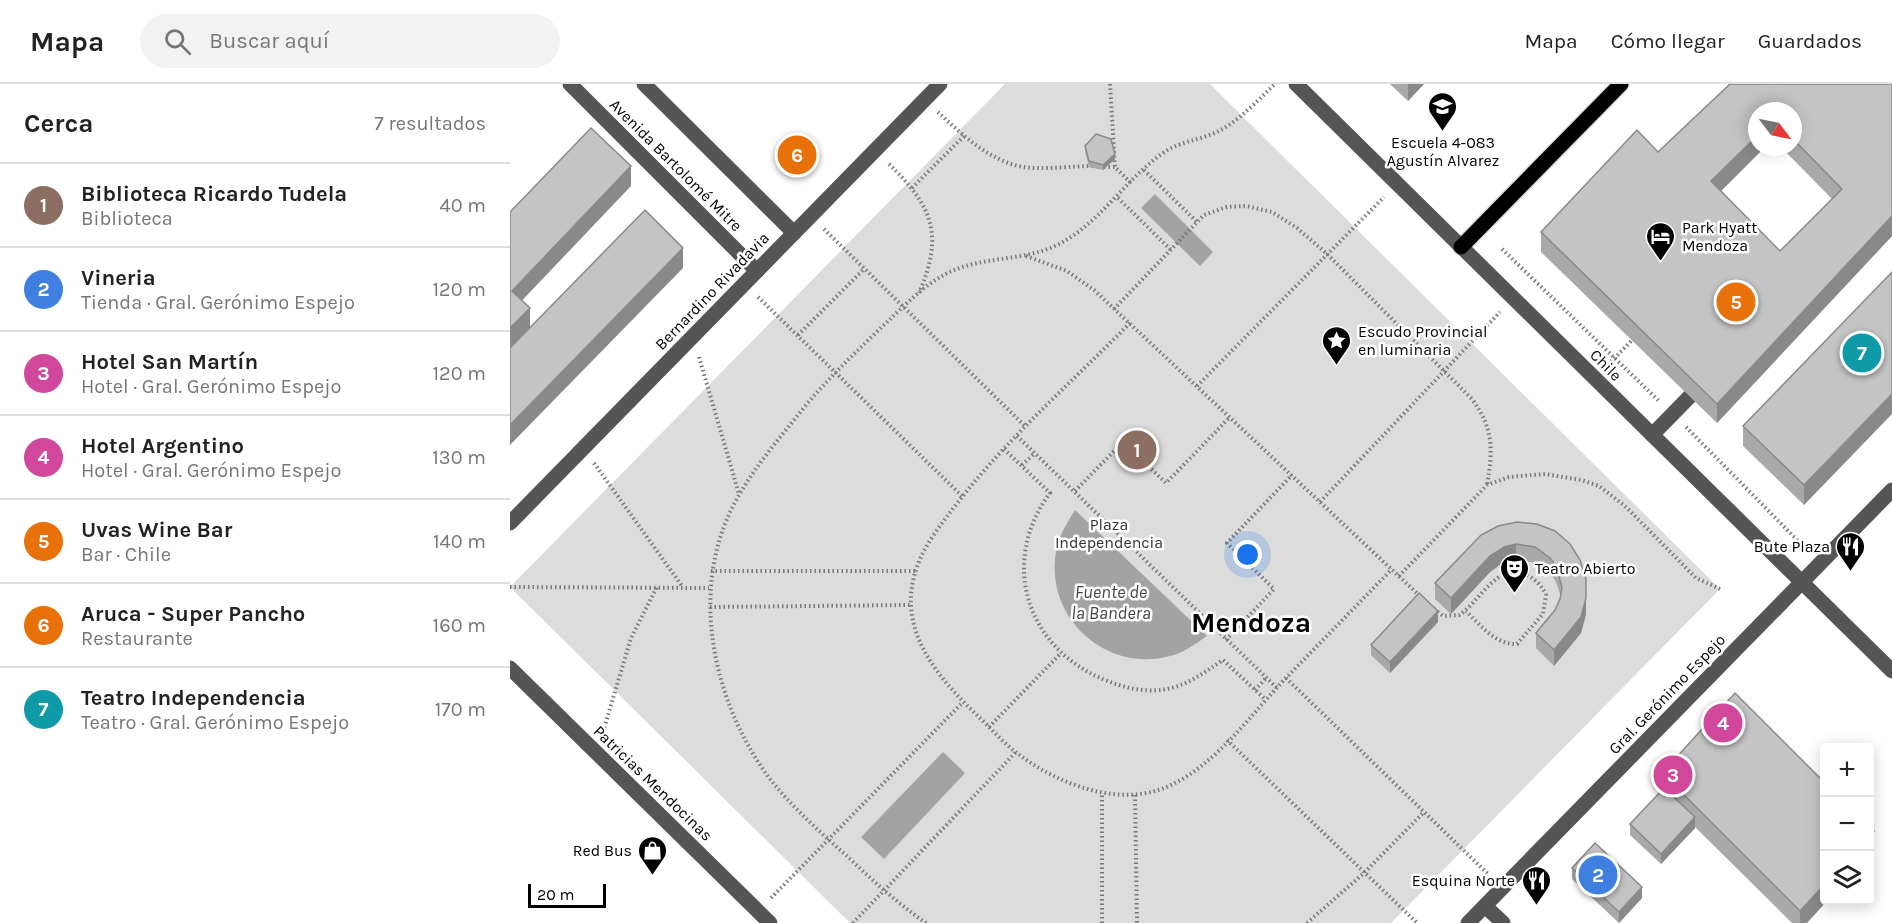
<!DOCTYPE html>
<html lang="es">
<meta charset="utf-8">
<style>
:root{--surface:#fff;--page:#f2f2f2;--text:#222;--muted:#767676;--line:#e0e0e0;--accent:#000}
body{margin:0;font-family:Karla,sans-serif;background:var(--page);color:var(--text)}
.controls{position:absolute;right:18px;bottom:18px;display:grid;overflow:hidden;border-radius:6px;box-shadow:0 3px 15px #0003}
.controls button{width:54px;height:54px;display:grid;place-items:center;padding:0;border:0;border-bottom:2px solid var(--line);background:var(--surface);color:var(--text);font:30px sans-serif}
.compass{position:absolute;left:1238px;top:18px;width:54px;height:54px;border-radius:50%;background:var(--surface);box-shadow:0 3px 15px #0003;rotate:122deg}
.scale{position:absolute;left:18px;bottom:15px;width:78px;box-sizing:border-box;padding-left:6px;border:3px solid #000;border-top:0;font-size:16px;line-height:21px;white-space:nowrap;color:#000;-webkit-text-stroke:4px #fff;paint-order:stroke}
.you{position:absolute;left:738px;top:471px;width:21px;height:21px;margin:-15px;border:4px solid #fff;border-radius:50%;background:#1a73e8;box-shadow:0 0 0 9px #1a73e833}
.badge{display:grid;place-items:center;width:39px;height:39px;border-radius:50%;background:var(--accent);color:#fff;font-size:20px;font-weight:700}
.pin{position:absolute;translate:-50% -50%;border:3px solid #fff;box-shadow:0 2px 6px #0006}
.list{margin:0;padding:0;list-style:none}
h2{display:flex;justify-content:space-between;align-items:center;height:78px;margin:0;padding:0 24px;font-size:26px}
h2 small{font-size:20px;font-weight:400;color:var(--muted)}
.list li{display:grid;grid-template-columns:39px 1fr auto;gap:18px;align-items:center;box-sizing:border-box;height:84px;padding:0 24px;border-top:2px solid var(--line)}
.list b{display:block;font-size:22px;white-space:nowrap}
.list p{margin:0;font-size:20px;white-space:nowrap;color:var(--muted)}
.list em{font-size:20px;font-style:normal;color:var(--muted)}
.icon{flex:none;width:33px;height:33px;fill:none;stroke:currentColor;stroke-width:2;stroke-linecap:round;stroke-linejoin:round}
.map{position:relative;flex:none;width:1382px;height:839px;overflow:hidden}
header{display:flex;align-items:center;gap:36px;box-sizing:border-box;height:84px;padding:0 30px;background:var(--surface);border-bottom:2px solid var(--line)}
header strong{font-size:28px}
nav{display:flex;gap:33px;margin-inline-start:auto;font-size:21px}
.search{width:420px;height:54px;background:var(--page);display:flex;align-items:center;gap:15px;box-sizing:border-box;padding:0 21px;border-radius:33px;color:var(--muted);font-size:22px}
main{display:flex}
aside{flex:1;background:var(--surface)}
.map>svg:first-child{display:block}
.green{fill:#dcdcdc}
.water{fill:#a3a3a3}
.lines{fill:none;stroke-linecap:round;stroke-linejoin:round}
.major-casing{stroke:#dbdbdb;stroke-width:18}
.path{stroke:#777;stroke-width:4;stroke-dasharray:1.5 3;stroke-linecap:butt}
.minor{stroke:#555;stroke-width:15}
.major{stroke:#000;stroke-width:15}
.wall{fill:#a9a9a9;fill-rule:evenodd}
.shaded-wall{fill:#898989}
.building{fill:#c4c4c4;stroke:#898989;stroke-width:1.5;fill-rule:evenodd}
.labels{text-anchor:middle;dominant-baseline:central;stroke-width:5;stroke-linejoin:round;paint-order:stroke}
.poi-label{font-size:16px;fill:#000;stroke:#fff;text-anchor:start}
.street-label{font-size:16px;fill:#000;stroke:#fff}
.park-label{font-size:16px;fill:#333;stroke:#fff}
.water-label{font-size:18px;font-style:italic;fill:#444;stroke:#fff}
.town-label{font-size:28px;font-weight:bold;fill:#000;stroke:#fff}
</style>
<header>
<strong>Mapa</strong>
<div class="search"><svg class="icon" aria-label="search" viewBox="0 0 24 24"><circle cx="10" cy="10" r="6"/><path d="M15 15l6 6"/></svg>Buscar aquí</div>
<nav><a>Mapa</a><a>Cómo llegar</a><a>Guardados</a></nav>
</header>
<main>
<aside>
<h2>Cerca<small>7 resultados</small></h2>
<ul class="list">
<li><span class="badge" style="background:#8d6e63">1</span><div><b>Biblioteca Ricardo Tudela</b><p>Biblioteca</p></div><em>40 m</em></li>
<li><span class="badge" style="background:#3f7fe0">2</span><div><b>Vineria</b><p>Tienda · Gral. Gerónimo Espejo</p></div><em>120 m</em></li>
<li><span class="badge" style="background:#d1479c">3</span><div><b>Hotel San Martín</b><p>Hotel · Gral. Gerónimo Espejo</p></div><em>120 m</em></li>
<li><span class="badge" style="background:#d1479c">4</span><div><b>Hotel Argentino</b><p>Hotel · Gral. Gerónimo Espejo</p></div><em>130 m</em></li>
<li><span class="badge" style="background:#e8710a">5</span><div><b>Uvas Wine Bar</b><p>Bar · Chile</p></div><em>140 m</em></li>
<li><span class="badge" style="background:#e8710a">6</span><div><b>Aruca - Super Pancho</b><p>Restaurante</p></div><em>160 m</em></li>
<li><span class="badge" style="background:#0f9aa8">7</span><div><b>Teatro Independencia</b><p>Teatro · Gral. Gerónimo Espejo</p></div><em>170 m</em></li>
</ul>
</aside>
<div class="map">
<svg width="1382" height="839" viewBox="0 0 1382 839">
<rect width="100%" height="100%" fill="#fff"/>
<polygon class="green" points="495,0 700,0 1210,505 881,839 340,839 0,503"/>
<g class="water">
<polygon points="645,110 703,168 690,182 631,124"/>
<path d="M565,426L697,552C684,561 672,570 656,573C593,587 535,532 546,468C548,453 557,439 565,426Z"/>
<polygon points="433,668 455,689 374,775 351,753"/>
</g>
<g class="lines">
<defs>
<polyline id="major" points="951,163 1111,0"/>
</defs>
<use href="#major" class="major-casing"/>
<g class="path">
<polyline points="600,0 605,83 621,99"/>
<path d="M428,28C452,51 480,77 513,83C536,86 560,82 583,82"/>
<path d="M379,80C423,123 434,151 409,209"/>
<polyline points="594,83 605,83"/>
<polyline points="634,86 687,138"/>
<polyline points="402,104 454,52"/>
<polyline points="608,114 661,166"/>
<polyline points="314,145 516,343"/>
<polyline points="992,165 1149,317"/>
<polyline points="516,172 557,187 584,206 910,512"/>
<polyline points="248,213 452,412"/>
<path d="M604,225L694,131L717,123L736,122L762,128L787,144L817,170L962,315C984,345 983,366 977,401"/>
<path d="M620,239C560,300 493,358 442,426C429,443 414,462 407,483C384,547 430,596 473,637C484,648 495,660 507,669C548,701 612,725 661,701C706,680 740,632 774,596C810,559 846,522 882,485"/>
<polyline points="288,251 354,185"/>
<polyline points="189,273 229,410"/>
<polyline points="1098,281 1124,254"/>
<polyline points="687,302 874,113"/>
<polyline points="1176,343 1297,466"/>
<polyline points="507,352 767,604"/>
<path d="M494,365L540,409C489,478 516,564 595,596C615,604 635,609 657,605C678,601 695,588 713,576L756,616"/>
<polyline points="84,379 172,502"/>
<polyline points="512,381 525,369"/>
<polyline points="565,407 613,358 656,399 720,333"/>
<polyline points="810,418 990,228"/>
<polyline points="201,487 406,487"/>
<polyline points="889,492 977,401 999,393 1035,390 1071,396 1089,402 1115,422 1186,494 1210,505"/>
<polyline points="0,503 199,504"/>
<polyline points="200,523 400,521"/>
<path d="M924,525L933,532L949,531C969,519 989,475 1017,491C1026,496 1032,502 1036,511L1033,530L1007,560C986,561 970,541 956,527"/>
<polyline points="716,556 764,505 717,459 782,391"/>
<polyline points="776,594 979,791"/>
<polyline points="745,606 756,594"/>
<polyline points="479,643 551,569"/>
<polyline points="93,648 121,554 147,503"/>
<polyline points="717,656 907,839"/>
<polyline points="625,711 627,839"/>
<polyline points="261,814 453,618"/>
<polyline points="343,839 506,668"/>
<path d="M416,839C387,819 362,796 337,772C310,748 282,723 260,695C209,627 184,530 212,448C227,404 259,367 288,331C314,298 345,269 376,239C393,223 411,204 432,192C466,172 507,178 543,163C589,142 613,97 653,69C670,57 691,56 709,47C731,35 748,16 765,0"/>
<polyline points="592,839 592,709"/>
<polyline points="797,839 854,789 914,728"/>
</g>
<g class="minor">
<polyline points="60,0 247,187"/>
<polyline points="134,0 284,149"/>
<polyline points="786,0 1382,587"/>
<polyline points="1142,351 1194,298"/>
<polyline points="0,439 430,0"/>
<polyline points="0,584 260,839"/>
<polyline points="975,822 993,839"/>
<polyline points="958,839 1382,406"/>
</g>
<use href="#major" class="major"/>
</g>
<g class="wall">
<polygon points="880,0 914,0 898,17"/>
<path d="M1220,0H1382V152L1207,339L1031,168V148L1127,46L1148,68ZM1247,27H1283V63H1271L1322,115L1270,167L1211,107L1255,63H1247Z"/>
<polygon points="575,62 605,75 593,86 579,83 575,67"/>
<polygon points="1382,188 1294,421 1233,362 1233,342"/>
<polygon points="1007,438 1076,510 1076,530 1071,549 1044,582 1026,564 1026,549 1045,526 1051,513 1046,498 1040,489 1025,479 1006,476 994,478 980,488 941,530 925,515 925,499"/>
<polygon points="928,538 880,589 861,571 861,561"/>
<polygon points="1225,609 1297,839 1282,839 1185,743 1185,744 1151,780 1120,751 1120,740 1152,707 1152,689"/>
<polygon points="1062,784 1132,814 1109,839 1062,795"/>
</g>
<g class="shaded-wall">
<polygon points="898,0 914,0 898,17"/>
<polygon points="1247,52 1247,63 1255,63 1201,117 1201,97"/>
<polygon points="605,70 605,75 593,86 593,81"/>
<polygon points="121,82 121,102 2,227 2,207"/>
<polygon points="1382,132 1382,152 1207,339 1207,320"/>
<polygon points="173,164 173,184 0,361 0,341"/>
<polygon points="20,224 20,243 0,264 0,244"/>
<polygon points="1382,310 1382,330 1294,421 1294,401"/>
<polygon points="1006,460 1006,476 994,478 980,488 941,530 941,514 980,472 994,463"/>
<polygon points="1076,514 1076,530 1071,549 1044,582 1044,566"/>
<polygon points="928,527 928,538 880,589 880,578"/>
<polygon points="1185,733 1185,744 1151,780 1151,770"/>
<polygon points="1364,747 1364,766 1359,771 1359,752"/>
<polygon points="1314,801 1314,816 1318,816 1297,839 1290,839 1290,827"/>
<polygon points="1132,803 1132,814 1109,839 1109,828"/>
</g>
<g class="building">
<path d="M1220,0H1382V132L1207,320L1031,148L1127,46L1148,68ZM1247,27H1283V55L1332,105L1270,167L1201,97L1247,52Z"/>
<polygon points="81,44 121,82 2,207 20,224 0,244 0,128"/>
<polygon points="586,50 601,55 605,70 593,81 579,77 575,62"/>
<polygon points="135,126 173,164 0,341 0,264"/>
<polygon points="1382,188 1382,310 1294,401 1233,342"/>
<polygon points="1007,438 1027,440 1045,447 1060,460 1070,476 1076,495 1076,514 1071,533 1044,566 1026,549 1045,526 1050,515 1052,503 1046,482 1040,474 1025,463 1006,460 994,463 980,472 941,514 925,499 971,451 988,442"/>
<polygon points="909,509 928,527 880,578 861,561"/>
<polygon points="1225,609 1314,698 1314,801 1290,827 1152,689"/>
<polygon points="1154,704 1185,733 1151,770 1120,740"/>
<polygon points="1359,742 1364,747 1359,752"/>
<polygon points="1085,759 1132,803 1109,828 1062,784"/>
</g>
<defs>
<symbol id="school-pin" viewBox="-11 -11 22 30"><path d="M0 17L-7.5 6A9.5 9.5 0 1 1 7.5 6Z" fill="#000" stroke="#fff"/><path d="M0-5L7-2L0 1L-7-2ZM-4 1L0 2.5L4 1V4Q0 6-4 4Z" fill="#fff"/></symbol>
<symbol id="hotel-pin" viewBox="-11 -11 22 30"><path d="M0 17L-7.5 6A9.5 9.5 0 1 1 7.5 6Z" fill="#000" stroke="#fff"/><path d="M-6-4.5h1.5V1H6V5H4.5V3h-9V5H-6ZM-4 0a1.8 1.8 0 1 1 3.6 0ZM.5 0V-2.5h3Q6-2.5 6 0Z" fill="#fff"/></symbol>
<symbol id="sight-pin" viewBox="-11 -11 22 30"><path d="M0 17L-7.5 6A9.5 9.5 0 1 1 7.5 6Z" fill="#000" stroke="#fff"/><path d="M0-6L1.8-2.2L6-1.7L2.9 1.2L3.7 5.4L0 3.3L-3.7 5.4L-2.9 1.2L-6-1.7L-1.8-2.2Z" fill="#fff"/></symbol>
<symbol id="restaurant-pin" viewBox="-11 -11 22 30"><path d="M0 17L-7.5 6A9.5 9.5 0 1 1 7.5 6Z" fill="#000" stroke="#fff"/><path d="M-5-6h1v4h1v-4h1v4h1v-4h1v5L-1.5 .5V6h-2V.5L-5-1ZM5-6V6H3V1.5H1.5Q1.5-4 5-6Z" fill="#fff"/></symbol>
<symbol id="theatre-pin" viewBox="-11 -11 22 30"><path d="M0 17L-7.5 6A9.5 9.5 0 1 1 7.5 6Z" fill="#000" stroke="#fff"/><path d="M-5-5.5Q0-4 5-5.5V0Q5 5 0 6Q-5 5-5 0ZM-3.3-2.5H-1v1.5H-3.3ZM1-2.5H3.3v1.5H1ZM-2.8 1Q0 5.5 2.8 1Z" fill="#fff"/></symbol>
<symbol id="shop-pin" viewBox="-11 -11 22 30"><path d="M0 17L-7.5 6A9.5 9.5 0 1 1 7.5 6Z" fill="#000" stroke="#fff"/><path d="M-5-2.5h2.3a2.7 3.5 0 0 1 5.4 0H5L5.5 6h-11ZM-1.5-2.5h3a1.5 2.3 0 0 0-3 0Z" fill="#fff"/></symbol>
</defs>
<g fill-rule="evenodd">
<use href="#school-pin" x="916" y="6" width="33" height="45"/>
<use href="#hotel-pin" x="1134" y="136" width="33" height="45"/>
<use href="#sight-pin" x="810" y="240" width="33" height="45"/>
<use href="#restaurant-pin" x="1324" y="446" width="33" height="45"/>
<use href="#theatre-pin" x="988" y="468" width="33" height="45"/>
<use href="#shop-pin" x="126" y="750" width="33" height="45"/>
<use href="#restaurant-pin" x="1010" y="780" width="33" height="45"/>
</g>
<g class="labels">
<g class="poi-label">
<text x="933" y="58" text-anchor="middle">Escuela 4-083<tspan x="933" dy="18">Agustín Alvarez</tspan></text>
<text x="1172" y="143">Park Hyatt<tspan x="1172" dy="18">Mendoza</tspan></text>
<text x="848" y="247">Escudo Provincial<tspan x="848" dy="18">en luminaria</tspan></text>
<text x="1320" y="462" text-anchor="end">Bute Plaza</text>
<text x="1025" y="484">Teatro Abierto</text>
<text x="122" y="766" text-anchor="end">Red Bus</text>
<text x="1005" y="796" text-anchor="end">Esquina Norte</text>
</g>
<g class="street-label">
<text transform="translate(166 81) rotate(45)">Avenida Bartolomé Mitre</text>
<text transform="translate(202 207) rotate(-46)">Bernardino Rivadavia</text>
<text transform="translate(1096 281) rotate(45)">Chile</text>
<text transform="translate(1157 610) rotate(-46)">Gral. Gerónimo Espejo</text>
<text transform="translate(143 699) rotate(44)">Patricias Mendocinas</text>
</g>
<g class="park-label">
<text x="599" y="440">Plaza<tspan x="599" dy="18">Independencia</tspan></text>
</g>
<g class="water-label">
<text x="601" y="508">Fuente de<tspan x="601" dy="21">la Bandera</tspan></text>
</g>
<g class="town-label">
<text x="741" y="538">Mendoza</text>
</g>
</g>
</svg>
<div class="controls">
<button>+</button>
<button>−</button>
<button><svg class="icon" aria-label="layers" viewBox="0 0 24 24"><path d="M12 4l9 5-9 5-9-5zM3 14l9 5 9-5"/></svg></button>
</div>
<svg class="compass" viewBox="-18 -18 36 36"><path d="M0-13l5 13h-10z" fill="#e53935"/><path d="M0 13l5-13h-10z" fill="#767676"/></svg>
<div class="scale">20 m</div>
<div class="you"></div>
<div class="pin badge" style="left:627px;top:366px;background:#8d6e63">1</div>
<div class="pin badge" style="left:1088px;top:791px;background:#3f7fe0">2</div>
<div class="pin badge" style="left:1163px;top:691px;background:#d1479c">3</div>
<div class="pin badge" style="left:1213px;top:639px;background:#d1479c">4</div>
<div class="pin badge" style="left:1226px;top:218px;background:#e8710a">5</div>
<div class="pin badge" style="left:287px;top:71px;background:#e8710a">6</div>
<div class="pin badge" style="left:1352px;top:269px;background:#0f9aa8">7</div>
</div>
</main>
